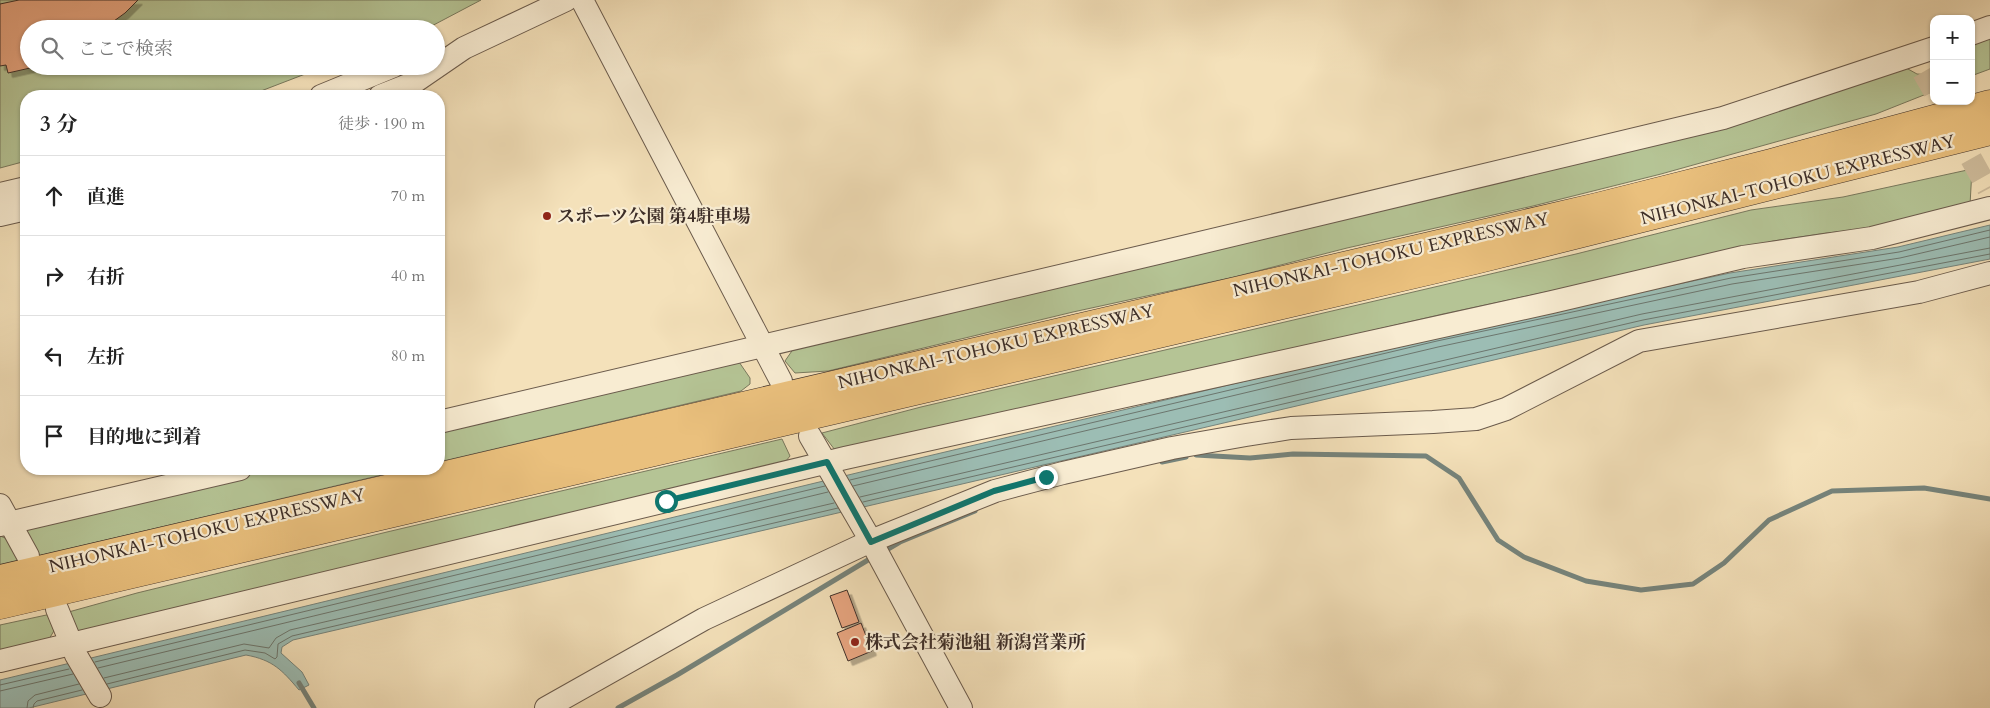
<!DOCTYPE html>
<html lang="ja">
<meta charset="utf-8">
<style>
:root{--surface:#fff;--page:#f6f6f6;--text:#222;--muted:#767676;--line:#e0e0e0}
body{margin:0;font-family:Cardo,"Noto Serif JP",serif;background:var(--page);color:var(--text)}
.controls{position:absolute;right:15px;top:15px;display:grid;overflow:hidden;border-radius:10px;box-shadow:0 1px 4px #0004}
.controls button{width:45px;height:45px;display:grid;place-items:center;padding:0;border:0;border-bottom:1px solid var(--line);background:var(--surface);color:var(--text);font:25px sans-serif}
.stop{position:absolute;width:15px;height:15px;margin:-11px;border:4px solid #0f766e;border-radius:50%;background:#fff}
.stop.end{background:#0f766e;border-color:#fff;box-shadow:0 1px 5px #0008}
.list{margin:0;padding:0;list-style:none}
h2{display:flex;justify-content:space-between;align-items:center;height:65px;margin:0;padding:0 20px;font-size:21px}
h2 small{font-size:16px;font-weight:400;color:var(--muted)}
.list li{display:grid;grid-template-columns:32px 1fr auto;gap:15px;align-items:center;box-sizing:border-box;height:80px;padding:0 20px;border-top:1px solid var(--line)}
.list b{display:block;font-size:19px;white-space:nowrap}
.list em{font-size:16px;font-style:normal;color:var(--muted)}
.icon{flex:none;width:28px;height:28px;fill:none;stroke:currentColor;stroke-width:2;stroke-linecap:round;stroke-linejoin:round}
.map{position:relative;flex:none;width:1990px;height:708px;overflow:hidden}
.search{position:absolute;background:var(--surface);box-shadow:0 1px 4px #0004;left:20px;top:20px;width:425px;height:55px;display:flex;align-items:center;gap:12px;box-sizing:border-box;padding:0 18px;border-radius:28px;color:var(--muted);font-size:19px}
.panel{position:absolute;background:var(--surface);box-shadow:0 1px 4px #0004;left:20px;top:90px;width:425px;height:385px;border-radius:20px}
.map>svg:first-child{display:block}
.green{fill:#b5c495;stroke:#79795e}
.water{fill:#9cbdb4;stroke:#76847c}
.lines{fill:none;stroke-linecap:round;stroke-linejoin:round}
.shore{stroke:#6c766e;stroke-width:1}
.stream{stroke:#76847c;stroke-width:5}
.building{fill:#e8a580;stroke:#3d2e28;filter:url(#shadow)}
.minor-tunnel{stroke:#cfbd9d;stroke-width:22;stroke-dasharray:22 11;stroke-linecap:butt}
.minor-casing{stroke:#6b5b4c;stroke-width:24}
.highway-casing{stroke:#3d2e28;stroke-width:29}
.minor{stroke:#f8ecd2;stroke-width:22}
.highway{stroke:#eac07d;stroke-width:28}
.route{stroke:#0f766e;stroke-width:6}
.poi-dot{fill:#8f2418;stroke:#f8ecd2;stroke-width:2}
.labels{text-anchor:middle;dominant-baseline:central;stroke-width:4.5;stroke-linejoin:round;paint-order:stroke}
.street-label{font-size:18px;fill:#3d2e28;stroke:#f8ecd2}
.poi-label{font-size:18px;font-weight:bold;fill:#3d2e28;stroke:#f8ecd2;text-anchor:start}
</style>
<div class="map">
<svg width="1990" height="708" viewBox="0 0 1990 708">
<defs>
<filter id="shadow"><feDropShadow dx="4.5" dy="4.5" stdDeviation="0" flood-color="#0004"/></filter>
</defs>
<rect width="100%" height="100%" fill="#f4e1ba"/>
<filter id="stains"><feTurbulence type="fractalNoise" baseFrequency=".004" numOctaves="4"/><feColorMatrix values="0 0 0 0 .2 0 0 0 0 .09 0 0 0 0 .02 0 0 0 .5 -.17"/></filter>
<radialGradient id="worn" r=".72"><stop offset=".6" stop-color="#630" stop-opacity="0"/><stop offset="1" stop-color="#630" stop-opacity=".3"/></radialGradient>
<g class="green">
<polygon points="0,0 481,0 426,29 29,29 29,66 326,66 248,96 26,96 26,161 0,168"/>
<polygon points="1990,33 1990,69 1971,76 1971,40"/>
<polygon points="1899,64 1917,74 1934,75 1934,91 1876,114 1661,174 1533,206 1347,248 1234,277 1073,312 828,371 795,373 785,361 798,342"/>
<polygon points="1972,169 1970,205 1879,228 1826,233 1773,241 1728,253 1443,314 838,454 822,433 921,407 1576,254 1751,210 1843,197"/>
<polygon points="739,362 750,378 750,384 741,391 439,462 439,425"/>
<polygon points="782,439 790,456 778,471 78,633 65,613 137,593 387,532"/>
<polygon points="229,469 407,469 0,565 0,536 8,539 27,535 29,513"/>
<polygon points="51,614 55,629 45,646 0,657 0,625"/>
</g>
<path class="water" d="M1990,225V259L1644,325L293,640L282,647L281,653L302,672L309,685L299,690C282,670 273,660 246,655L29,708H0V680L869,470L1436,336L1730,273L1898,247Z"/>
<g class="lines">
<g class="shore">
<polyline points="850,480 1437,341 1731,278 1899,252 1990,230"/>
<polyline points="853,486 1438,347 1732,284 1900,258 1990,237"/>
<polyline points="860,497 1642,314 1990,248"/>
<polyline points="863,502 1643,320 1990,254"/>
<polyline points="95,662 825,486"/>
<polyline points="98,668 828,492"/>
<polyline points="104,678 244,644 269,648 276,638 290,630 834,503"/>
<polyline points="107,684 245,650 265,653 275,659 277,657 278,644 292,636 838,508"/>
<polyline points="0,685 69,669"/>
<polyline points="0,691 73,674"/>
<polyline points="27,708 28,701 35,695 79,684"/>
<polyline points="33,708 34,704 37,701 82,690"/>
</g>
<g class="stream">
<polyline points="1196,455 1250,458 1293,454 1426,456 1459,478 1498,540 1524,557 1586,581 1641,590 1693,584 1724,563 1769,520 1832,491 1924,488 1990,499"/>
<polyline points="1162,462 1186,457"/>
<polyline points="883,552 900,542 975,511"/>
<polyline points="299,683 314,708"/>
<polyline points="618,708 677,675 873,557"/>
</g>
</g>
<g class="building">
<polygon points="19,0 138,0 125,13 103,29 29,29 29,66 39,66 8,73 6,65 0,66 0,4"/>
<polygon points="847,590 859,622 842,628 830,596"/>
<polygon points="861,623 872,651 848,661 837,633"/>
</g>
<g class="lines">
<g class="minor-tunnel">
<polyline points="1923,72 1934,91"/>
<polyline points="1939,101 1988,189"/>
</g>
<defs>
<g id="minor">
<polyline points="582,0 781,381"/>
<polyline points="1971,34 1990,27"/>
<polyline points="321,96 394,66"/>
<polyline points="380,96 413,83 464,48 566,0"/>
<polyline points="0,194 26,188"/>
<polyline points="0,215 26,209"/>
<polyline points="439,422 1162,252 1723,118 1934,48"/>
<polyline points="810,436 871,541 961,708"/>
<polyline points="0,505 28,556"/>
<polyline points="0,525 240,469"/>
<polyline points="57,609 76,655 100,696"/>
<polyline points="0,661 845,458 1552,302 1743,257 1872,238 1990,208"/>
<polyline points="546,708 704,619 871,541 995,491 1063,473 1172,448 1246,435 1291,428 1433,422 1476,419 1506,409 1639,341 1919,292 1990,273"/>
</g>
<g id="highway">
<polyline points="0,579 1597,207 1771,163 1990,104"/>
<polyline points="0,605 1475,260 1990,131"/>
</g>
</defs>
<use href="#minor" class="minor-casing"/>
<use href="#highway" class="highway-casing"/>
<use href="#minor" class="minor"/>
<use href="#highway" class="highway"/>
</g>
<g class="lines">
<polyline class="route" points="666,501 827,462 871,542 994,491 1046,477"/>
</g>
<g class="poi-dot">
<circle cx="547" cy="216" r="5"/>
<circle cx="855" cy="642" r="5"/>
</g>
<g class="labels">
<g class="street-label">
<text transform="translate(1798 180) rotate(-14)">NIHONKAI-TOHOKU EXPRESSWAY</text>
<text transform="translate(1391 255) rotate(-13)">NIHONKAI-TOHOKU EXPRESSWAY</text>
<text transform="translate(996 347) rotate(-13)">NIHONKAI-TOHOKU EXPRESSWAY</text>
<text transform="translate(207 531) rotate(-13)">NIHONKAI-TOHOKU EXPRESSWAY</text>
</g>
<g class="poi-label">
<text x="557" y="216">スポーツ公園 第4駐車場</text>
<text x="865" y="642">株式会社菊池組 新潟営業所</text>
</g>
</g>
<rect width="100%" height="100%" filter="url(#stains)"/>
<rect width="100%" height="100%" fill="url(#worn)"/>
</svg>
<div class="controls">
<button>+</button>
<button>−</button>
</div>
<div class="stop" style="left:666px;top:501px"></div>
<div class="stop end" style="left:1046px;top:477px"></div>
<div class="search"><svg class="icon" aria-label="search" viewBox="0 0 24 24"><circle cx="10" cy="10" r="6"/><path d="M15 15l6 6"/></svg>ここで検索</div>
<section class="panel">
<h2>3 分<small>徒歩 · 190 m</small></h2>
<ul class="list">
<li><svg class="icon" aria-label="ahead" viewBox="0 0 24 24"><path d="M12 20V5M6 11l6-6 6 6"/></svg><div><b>直進</b></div><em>70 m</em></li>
<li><svg class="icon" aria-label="right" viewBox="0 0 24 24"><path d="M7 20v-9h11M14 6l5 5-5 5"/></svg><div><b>右折</b></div><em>40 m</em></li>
<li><svg class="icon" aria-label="left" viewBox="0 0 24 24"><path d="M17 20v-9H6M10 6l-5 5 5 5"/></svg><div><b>左折</b></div><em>80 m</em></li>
<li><svg class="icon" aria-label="arrive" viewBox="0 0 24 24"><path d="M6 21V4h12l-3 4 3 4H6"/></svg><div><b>目的地に到着</b></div></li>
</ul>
</section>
</div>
